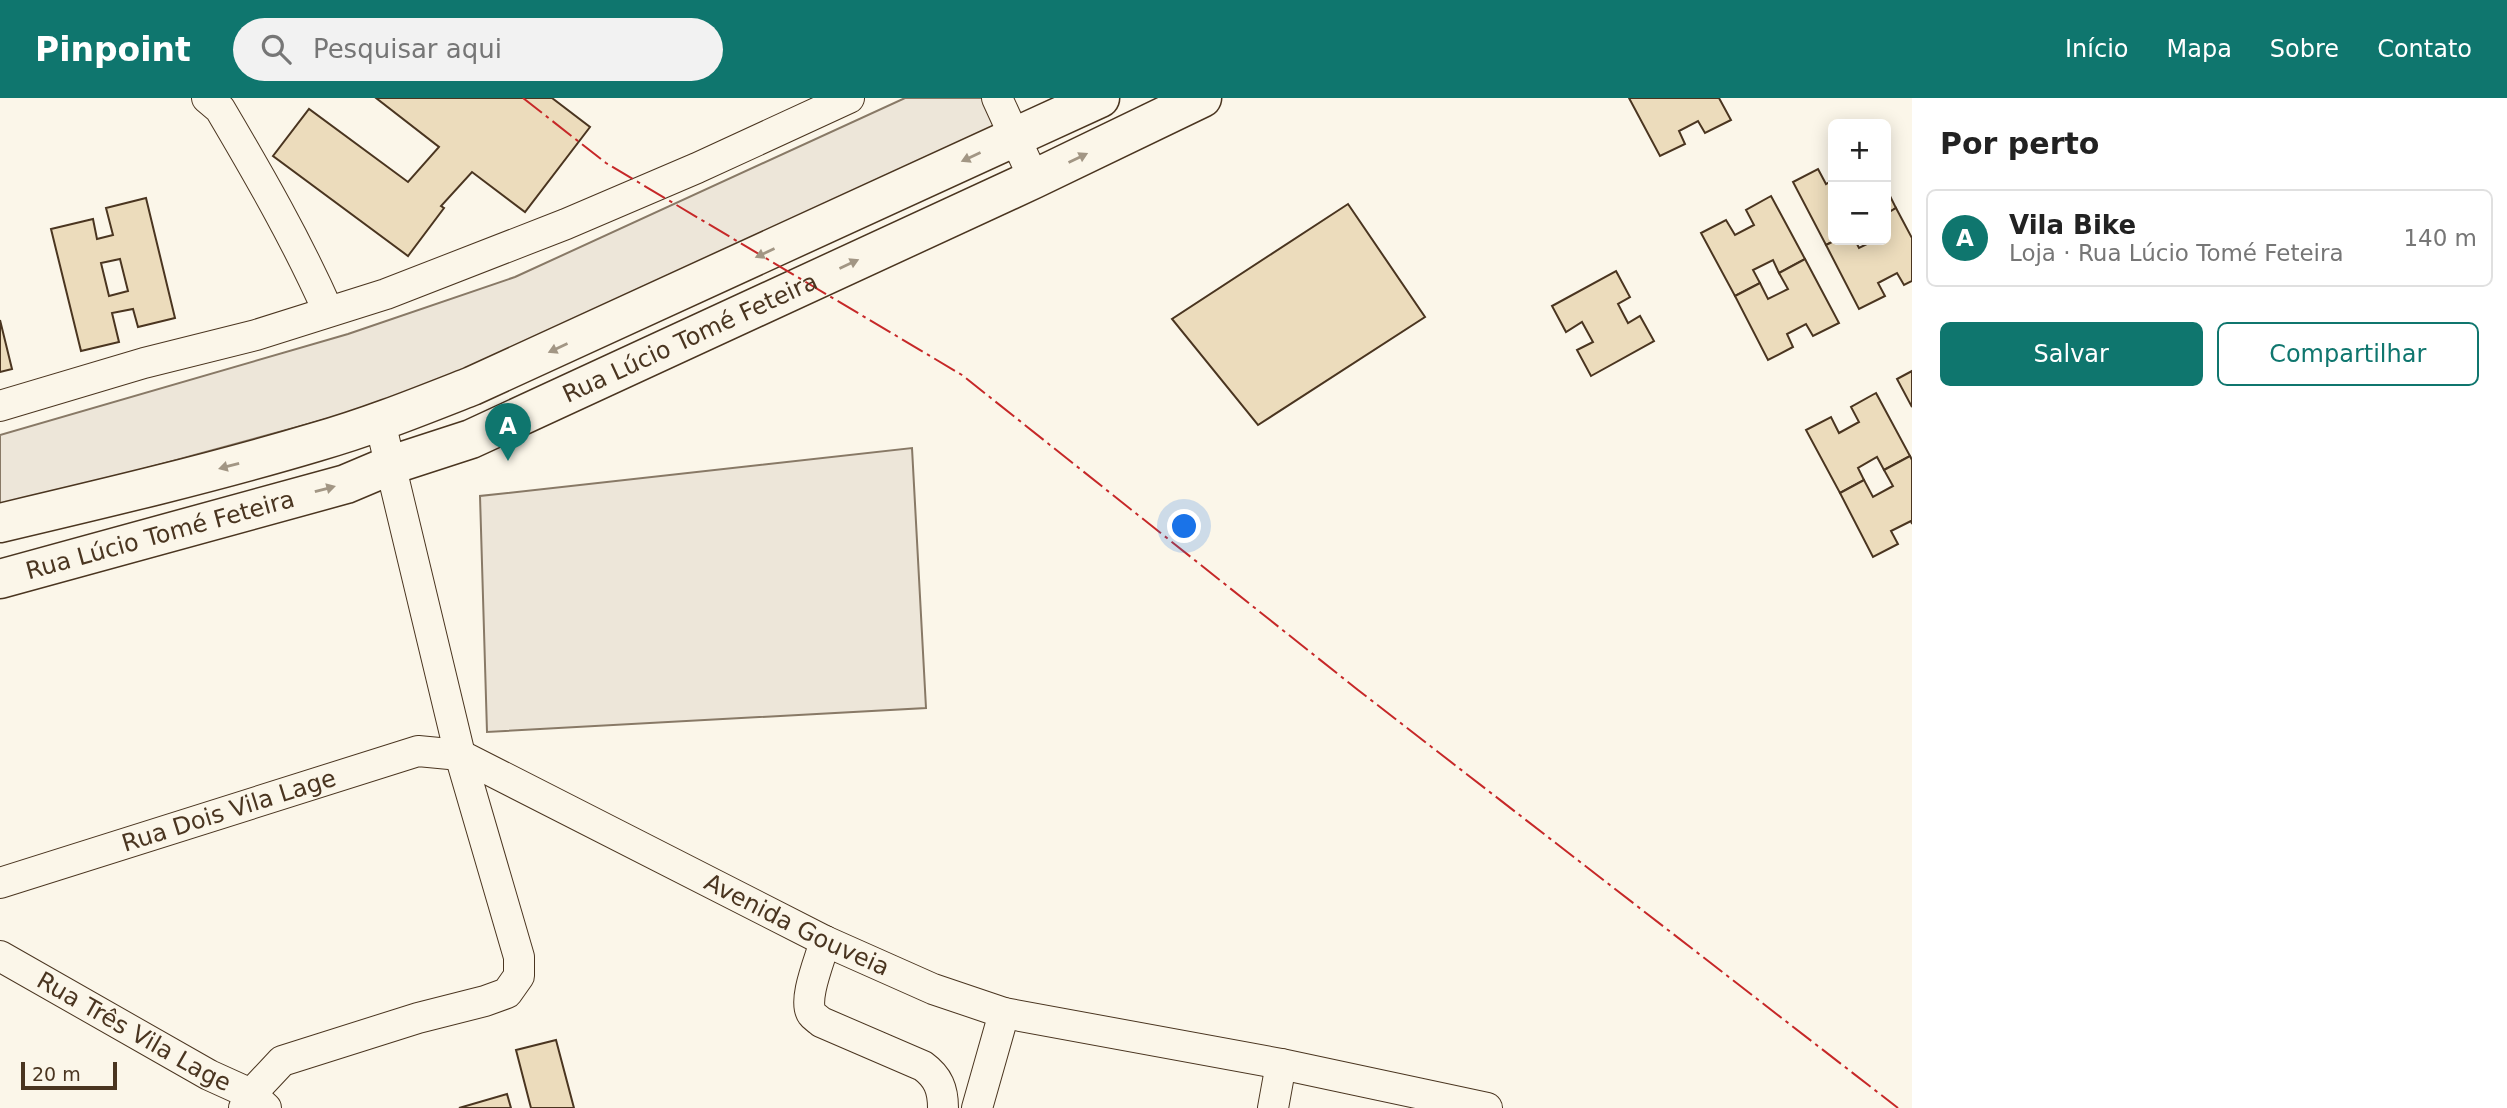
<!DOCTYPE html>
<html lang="pt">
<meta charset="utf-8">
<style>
:root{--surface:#fff;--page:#f2f2f2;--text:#222;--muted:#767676;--line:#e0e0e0;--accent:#0f766e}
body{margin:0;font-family:"DejaVu Sans",sans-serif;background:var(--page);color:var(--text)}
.controls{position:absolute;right:21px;top:21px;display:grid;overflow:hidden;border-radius:10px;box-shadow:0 4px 18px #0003}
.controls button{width:63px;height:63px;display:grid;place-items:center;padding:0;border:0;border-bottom:2px solid var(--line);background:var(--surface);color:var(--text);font:35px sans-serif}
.scale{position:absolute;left:21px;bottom:18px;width:96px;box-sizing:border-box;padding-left:7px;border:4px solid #4a3520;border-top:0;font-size:19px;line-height:24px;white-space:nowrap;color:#4a3520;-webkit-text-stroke:5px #fbf6e9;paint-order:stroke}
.you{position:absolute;left:1185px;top:429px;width:24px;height:24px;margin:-18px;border:5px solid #fff;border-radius:50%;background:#1a73e8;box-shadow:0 0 0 10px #1a73e833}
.badge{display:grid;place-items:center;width:46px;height:46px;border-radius:50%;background:var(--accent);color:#fff;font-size:23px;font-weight:700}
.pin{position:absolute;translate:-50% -58px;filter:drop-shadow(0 2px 4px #0008)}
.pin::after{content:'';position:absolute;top:37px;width:24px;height:21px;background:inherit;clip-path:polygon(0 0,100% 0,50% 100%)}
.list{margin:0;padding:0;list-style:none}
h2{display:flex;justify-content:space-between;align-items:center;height:91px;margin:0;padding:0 28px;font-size:30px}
h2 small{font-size:23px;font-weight:400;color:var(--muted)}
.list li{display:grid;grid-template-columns:46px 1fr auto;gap:21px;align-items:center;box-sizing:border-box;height:98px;margin:0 14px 14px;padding:0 14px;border:2px solid var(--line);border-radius:10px}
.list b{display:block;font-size:26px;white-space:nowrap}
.list p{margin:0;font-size:23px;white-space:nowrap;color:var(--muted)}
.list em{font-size:23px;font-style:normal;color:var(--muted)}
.actions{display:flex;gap:14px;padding:21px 28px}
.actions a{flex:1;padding:16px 0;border:2px solid var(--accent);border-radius:10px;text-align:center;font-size:24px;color:var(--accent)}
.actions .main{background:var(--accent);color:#fff}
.icon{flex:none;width:38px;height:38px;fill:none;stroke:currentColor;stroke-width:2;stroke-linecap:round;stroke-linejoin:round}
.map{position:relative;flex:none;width:1912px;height:1010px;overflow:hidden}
header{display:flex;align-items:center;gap:42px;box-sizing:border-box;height:98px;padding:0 35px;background:var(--accent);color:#fff}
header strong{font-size:33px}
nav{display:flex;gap:38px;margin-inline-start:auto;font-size:24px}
.search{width:490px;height:63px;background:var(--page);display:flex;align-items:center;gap:18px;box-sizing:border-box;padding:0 24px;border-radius:38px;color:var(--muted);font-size:26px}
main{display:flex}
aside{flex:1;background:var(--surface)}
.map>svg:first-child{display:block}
.green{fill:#ede6d9;stroke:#887966;stroke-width:2}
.building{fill:#ecdcbc;stroke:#4a3520;stroke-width:2;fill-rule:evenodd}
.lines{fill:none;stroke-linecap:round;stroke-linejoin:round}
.street-casing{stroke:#4a3520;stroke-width:32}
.secondary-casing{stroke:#4a3520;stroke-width:41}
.street{stroke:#fbf6e9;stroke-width:30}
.secondary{stroke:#fbf6e9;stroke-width:38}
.power{stroke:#c62828;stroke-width:2;stroke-dasharray:24 5 3.5 5;stroke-linecap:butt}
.oneway{fill:#a29684}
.labels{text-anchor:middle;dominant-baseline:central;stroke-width:5;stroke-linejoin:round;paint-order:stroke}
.street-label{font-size:24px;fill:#4a3520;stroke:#fbf6e9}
</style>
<header>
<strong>Pinpoint</strong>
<div class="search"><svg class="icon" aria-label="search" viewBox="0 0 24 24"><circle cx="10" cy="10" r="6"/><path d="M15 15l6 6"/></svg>Pesquisar aqui</div>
<nav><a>Início</a><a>Mapa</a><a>Sobre</a><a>Contato</a></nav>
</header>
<main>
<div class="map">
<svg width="1912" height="1010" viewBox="0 0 1912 1010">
<rect width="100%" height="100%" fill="#fbf6e9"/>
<g class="green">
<polygon points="905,0 983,0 996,24 992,35 531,246 367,310 0,410 0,337 348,236 515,179"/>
<polygon points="912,350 926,610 487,634 480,398"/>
</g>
<g class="building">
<polygon points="376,0 552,0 590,29 525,114 472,74 441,108 444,110 408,158 273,58 309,11 408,84 439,49"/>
<polygon points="1629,0 1719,0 1731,22 1705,35 1698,23 1679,33 1685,46 1660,58"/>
<polygon points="1818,71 1826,86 1833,82 1833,142 1836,142 1826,147 1793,84"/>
<polygon points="1886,90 1896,110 1886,116"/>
<polygon points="1771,98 1805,161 1779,175 1773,162 1753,172 1760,185 1735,198 1701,135 1726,122 1735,137 1754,127 1746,112"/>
<path d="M146,100L175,220L138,229L133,211L112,215L119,244L81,253L51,131L93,121L97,141L113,137L106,110ZM120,161L128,193L109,198L101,165Z"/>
<polygon points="1348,106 1425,219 1258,327 1172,221"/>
<polygon points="1896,110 1912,140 1912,183 1904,187 1897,175 1878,185 1885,198 1859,211 1826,147 1836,142 1855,142 1859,150 1875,142 1886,142 1886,116"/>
<polygon points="1805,161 1839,225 1813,238 1806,226 1787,236 1793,249 1768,262 1735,198 1760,185 1768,201 1788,191 1779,175"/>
<polygon points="1616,173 1630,199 1618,206 1628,225 1640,218 1654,243 1591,278 1577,252 1593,244 1582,224 1566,234 1552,208"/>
<polygon points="0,222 12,271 0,274"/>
<polygon points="1912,273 1912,309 1897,281"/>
<polygon points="1876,295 1910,358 1884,372 1877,359 1858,370 1864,382 1840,395 1806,332 1831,319 1839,335 1859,324 1851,309"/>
<polygon points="1910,358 1912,362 1912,426 1911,423 1891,433 1898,446 1873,459 1840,395 1864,382 1873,399 1893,388 1884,372"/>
<polygon points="556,942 574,1010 531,1010 516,952"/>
<polygon points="507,996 511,1010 459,1010"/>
</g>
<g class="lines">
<defs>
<g id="street">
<path d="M207,0L220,11C259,77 297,143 328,213"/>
<polyline points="997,0 1034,81"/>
<polyline points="0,308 144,265 256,237 386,196 566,126 697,70 849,0"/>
<path id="s1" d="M0,785L418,653L460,657L825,843L933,891L1004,915L1281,966L1487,1010"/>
<path d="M825,843C821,859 802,903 812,916C814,919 818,921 821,924L923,968C938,979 943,991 943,1010"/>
<path id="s2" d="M0,858L209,977L251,996L266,1010"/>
<polyline points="244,1010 251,996 282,963 418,920 485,903 507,895 519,878 519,859 460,657 380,324"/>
<polyline points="977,1010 1004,915"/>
<polyline points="1273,1010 1281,966"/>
</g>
<g id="secondary">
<path d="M0,425C106,400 212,375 316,344C369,329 421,308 472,288L1100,0"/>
<path id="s3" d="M0,481L346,386L391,367L471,341L1034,81L1202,0"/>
</g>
</defs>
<use href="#street" class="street-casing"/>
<use href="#secondary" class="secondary-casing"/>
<use href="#street" class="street"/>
<use href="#secondary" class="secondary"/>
<polyline class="power" points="523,0 606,65 962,277 1358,592 1898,1010"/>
</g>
<defs><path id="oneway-solid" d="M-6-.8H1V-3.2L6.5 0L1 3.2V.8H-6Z" transform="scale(1.75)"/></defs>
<g class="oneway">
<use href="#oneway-solid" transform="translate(971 59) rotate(155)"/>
<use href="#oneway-solid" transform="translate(1078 60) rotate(-26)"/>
<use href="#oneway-solid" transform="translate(765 155) rotate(155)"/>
<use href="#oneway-solid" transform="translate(849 166) rotate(-25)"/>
<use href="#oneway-solid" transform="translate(558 250) rotate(155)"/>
<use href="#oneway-solid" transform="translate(229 368) rotate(165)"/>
<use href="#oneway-solid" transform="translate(325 391) rotate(-15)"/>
</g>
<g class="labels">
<g class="street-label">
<text stroke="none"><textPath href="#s3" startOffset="733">Rua Lúcio Tomé Feteira</textPath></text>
<text stroke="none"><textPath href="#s3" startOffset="166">Rua Lúcio Tomé Feteira</textPath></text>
<text stroke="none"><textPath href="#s1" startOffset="240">Rua Dois Vila Lage</textPath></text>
<text stroke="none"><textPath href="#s1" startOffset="858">Avenida Gouveia</textPath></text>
<text stroke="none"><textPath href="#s2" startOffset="154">Rua Três Vila Lage</textPath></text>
</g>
</g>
</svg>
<div class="controls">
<button>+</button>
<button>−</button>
</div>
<div class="scale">20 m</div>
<div class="you"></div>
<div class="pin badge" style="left:508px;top:363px">A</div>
</div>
<aside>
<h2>Por perto<small></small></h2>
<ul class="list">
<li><span class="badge">A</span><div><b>Vila Bike</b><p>Loja · Rua Lúcio Tomé Feteira</p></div><em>140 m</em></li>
</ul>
<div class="actions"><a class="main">Salvar</a><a>Compartilhar</a></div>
</aside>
</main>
